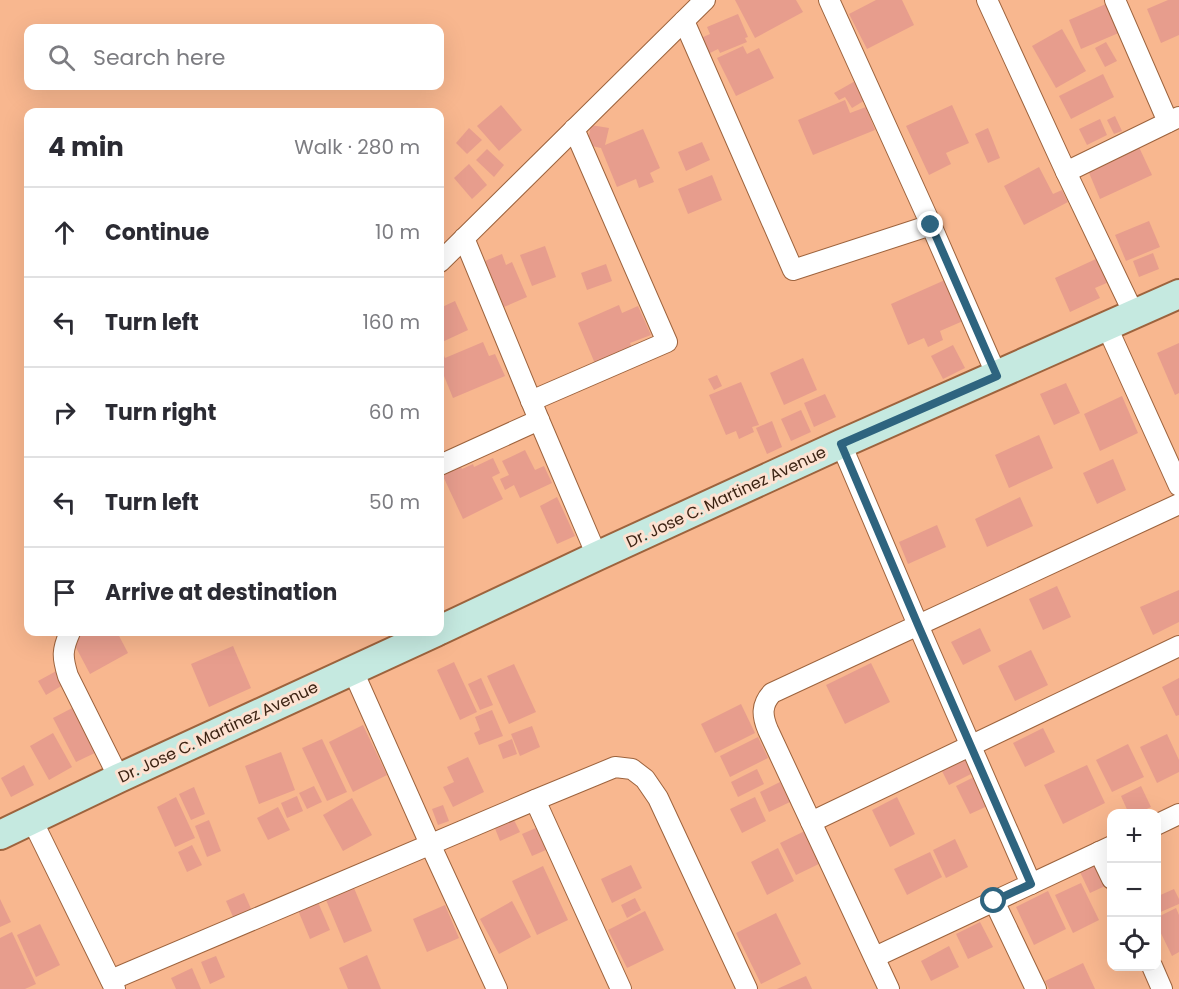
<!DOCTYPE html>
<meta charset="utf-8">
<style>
:root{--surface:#fff;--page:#f7f7f7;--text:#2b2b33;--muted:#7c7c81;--line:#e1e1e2}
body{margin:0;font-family:Poppins,sans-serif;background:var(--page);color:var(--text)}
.controls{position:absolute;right:18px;bottom:18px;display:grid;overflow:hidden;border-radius:12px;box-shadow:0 6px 24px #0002}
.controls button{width:54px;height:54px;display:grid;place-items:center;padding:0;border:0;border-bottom:2px solid var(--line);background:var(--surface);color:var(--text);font:30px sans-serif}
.stop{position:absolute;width:18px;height:18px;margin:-14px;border:4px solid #2e647f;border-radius:50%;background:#fff}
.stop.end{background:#2e647f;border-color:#fff;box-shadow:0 2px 6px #0008}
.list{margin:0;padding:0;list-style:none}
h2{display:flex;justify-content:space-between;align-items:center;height:78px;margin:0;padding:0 24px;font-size:26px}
h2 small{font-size:20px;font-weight:400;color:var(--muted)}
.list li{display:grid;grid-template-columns:39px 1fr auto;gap:18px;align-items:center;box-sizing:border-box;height:90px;padding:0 24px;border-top:2px solid var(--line)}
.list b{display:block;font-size:22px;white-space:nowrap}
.list em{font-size:20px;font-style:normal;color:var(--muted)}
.icon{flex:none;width:33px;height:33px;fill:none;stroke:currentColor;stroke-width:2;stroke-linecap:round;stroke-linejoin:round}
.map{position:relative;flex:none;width:1179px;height:989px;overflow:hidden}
.search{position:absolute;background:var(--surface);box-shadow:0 6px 24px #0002;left:24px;top:24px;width:420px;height:66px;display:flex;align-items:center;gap:15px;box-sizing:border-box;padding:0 21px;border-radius:12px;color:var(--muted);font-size:22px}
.panel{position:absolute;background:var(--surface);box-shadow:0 6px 24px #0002;left:24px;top:108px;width:420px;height:528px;border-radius:12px}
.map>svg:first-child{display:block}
.building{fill:#e79d8d}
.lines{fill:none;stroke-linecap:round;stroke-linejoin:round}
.street-casing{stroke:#9d633d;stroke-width:22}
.secondary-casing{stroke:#9d633d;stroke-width:32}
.street{stroke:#fff;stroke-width:20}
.secondary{stroke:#c5e9e0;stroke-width:28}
.route{stroke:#2e647f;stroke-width:8}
.labels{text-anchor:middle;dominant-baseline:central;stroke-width:6;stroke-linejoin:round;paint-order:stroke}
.street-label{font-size:16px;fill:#3d2414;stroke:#fde2d2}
</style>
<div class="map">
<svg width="1179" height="989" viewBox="0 0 1179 989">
<rect width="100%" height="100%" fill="#f8b78f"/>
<g class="building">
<polygon points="735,0 796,0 803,12 755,38"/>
<polygon points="876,0 902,0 914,25 867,49 849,14"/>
<polygon points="1168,0 1179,0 1179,35 1161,43 1147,9"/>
<polygon points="1108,3 1121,32 1081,49 1069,20"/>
<polygon points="738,14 748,37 745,38 747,42 720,53 718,49 708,54 701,38 710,34 707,27"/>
<polygon points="1062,29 1086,71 1056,88 1032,46"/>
<polygon points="1106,42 1117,61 1105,67 1095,48"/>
<polygon points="743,46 747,54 759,48 774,78 736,96 717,58"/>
<polygon points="1103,74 1114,97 1071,119 1059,96"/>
<polygon points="857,80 867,99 852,108 845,97 839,100 834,93"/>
<polygon points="845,100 850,113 866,107 875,130 813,155 798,120"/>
<polygon points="501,105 522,130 499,151 477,126"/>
<polygon points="952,105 969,143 946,153 951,164 929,175 906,126"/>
<polygon points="1115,116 1122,131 1114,134 1107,120"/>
<polygon points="1100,119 1107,135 1087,145 1079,129"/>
<polygon points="591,125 609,128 605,145 643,129 660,168 650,173 654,182 639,188 636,179 617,187 601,148 587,145"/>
<polygon points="469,128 482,140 467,154 456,143"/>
<polygon points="988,128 1000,158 988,163 975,134"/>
<polygon points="702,142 710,160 686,171 678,152"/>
<polygon points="1138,145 1152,175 1100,199 1087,168"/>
<polygon points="487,149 504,165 494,177 476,160"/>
<polygon points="469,164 487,185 472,199 454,178"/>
<polygon points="1039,167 1053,194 1062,190 1068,202 1024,225 1004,186"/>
<polygon points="712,175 722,200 688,214 678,189"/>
<polygon points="1149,221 1160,247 1126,261 1115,235"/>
<polygon points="545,246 556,277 532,286 520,255"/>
<polygon points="1153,253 1159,269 1139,277 1133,261"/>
<polygon points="502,254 506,265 512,262 527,297 504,307 485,261"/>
<polygon points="1098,258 1109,282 1095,288 1100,298 1070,312 1055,278"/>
<polygon points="606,264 612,281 587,290 581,273"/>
<polygon points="945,280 963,321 940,331 943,340 928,347 924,338 908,345 891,304"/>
<polygon points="455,301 468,330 440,343 440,308"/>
<polygon points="619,305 622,313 638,306 651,335 630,343 633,350 596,366 578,323"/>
<polygon points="483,342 489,356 495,354 505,376 453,398 440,366 440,354 443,353 445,358"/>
<polygon points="1179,343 1179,393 1175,395 1157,353"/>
<polygon points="953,345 965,368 943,379 931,356"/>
<polygon points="803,358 817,390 784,405 770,373"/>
<polygon points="717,375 722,386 714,390 708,379"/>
<polygon points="741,382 759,425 752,427 754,432 739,439 736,431 726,435 709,395"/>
<polygon points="1066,383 1080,413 1054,425 1040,394"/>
<polygon points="825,394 836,417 814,427 804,403"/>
<polygon points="1122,396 1138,433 1100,451 1084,414"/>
<polygon points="801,410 811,432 791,441 781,419"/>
<polygon points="772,421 782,447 767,454 756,428"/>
<polygon points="1039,435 1053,468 1009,488 995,455"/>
<polygon points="525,450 535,470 544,466 552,483 520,498 514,485 505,490 500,479 509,475 502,461"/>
<polygon points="493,458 500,473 492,477 503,499 463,519 442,474 460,465 462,469 473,464 474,467"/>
<polygon points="1113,459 1126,490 1097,504 1083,473"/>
<polygon points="557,497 575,536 557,544 540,506"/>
<polygon points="1020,497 1033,526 987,547 975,519"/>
<polygon points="937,525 946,547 908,564 899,542"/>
<polygon points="1057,586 1071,617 1043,630 1029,599"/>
<polygon points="1179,590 1179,622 1153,635 1140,607"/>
<polygon points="980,628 991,651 963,665 951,642"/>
<polygon points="82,632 117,632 128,653 90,674 71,638"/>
<polygon points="233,646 251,688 209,707 191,664"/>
<polygon points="1031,650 1048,685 1015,701 998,666"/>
<polygon points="454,662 477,712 460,720 437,670"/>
<polygon points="871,663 890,702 845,724 826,685"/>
<polygon points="514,664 536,712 509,724 487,676"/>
<polygon points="60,669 68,682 46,695 38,681"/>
<polygon points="481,678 493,705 480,710 468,684"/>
<polygon points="1179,678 1179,715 1176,716 1162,687"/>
<polygon points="741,704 755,733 715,753 701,724"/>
<polygon points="78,705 101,750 76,762 53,718"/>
<polygon points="492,710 503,736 479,745 474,733 480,730 475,717"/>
<polygon points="363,725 387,775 353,792 329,742"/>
<polygon points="532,726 540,747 520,756 511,734"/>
<polygon points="1043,728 1055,752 1025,767 1013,743"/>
<polygon points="53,733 72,767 49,780 30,746"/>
<polygon points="1167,734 1179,760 1179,772 1157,783 1140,747"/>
<polygon points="758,737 768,758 730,777 720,756"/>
<polygon points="322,739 347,792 327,801 302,748"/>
<polygon points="512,739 517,754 503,759 498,745"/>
<polygon points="1128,744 1144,777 1112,792 1096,760"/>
<polygon points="968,751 977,771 949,785 939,765"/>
<polygon points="281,752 295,790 259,804 245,766"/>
<polygon points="468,757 484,792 453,807 443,787 454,782 447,767"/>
<polygon points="24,765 34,785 11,797 1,778"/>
<polygon points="1087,765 1105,803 1063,824 1044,785"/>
<polygon points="757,769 764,784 738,797 731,782"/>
<polygon points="980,774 994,803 970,814 956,786"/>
<polygon points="780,782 790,802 769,812 760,792"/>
<polygon points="314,786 322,802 307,809 299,793"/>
<polygon points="1141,786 1151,807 1136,814 1129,814 1121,796"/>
<polygon points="194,787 205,814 191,820 179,794"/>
<polygon points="297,796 303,811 287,818 281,803"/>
<polygon points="176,797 195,838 175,847 157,807"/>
<polygon points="755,797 766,821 742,833 730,809"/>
<polygon points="897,797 915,834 890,847 872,810"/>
<polygon points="352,798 372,835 343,851 323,815"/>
<polygon points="443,805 449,821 438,825 432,809"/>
<polygon points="278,807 290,830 268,840 257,818"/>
<polygon points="513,818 520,832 500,841 494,826"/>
<polygon points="209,820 221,851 207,857 195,826"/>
<polygon points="536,828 546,850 532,856 522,834"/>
<polygon points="809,829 825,861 796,875 780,843"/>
<polygon points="955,839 968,867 946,878 933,850"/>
<polygon points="192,845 202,865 187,872 178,852"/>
<polygon points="778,848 794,881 767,895 751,862"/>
<polygon points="930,852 942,877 907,895 894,869"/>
<polygon points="1094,863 1105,886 1090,893 1079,870"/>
<polygon points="631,865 642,888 612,903 601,879"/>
<polygon points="543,866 568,920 537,935 512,881"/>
<polygon points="1081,883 1099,920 1073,933 1055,895"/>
<polygon points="354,888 372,931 344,943 326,900"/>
<polygon points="1174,889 1179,899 1179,904 1156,914 1156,897"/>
<polygon points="1048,891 1066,929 1034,945 1016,907"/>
<polygon points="244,893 252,911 234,919 226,901"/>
<polygon points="635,898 641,910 627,918 621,905"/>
<polygon points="0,899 11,922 0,927"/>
<polygon points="317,900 330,930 310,939 297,908"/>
<polygon points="512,901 531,937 499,954 480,919"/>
<polygon points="445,905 459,938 427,952 413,919"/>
<polygon points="1176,908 1179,915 1179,952 1172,956 1156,923 1156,918"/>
<polygon points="645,911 664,950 627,968 608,930"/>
<polygon points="776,913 801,964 761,984 736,933"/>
<polygon points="980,922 993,947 968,959 956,934"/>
<polygon points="40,924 60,965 36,977 17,935"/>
<polygon points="12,932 36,984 25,989 0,989 0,938"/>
<polygon points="949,946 959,967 931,981 921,961"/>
<polygon points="367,955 381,989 348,989 339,968"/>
<polygon points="216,956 225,977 210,984 201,962"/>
<polygon points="1083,963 1095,989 1049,989 1045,981"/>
<polygon points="192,968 201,989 176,989 171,978"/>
<polygon points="806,976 812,989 777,989"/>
</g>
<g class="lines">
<defs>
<g id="street">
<polyline points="829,0 931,225 997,376"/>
<polyline points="987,0 1066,172 1134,314"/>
<polyline points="1115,0 1168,122"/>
<polyline points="684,21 793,270 931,225"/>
<polyline points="1066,172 1179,117"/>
<polyline points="464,238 539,420 597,556"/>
<polyline points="440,262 705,0"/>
<polyline points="1107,327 1179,486"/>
<polyline points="531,401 667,342 574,129"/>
<polyline points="841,444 918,625 1031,884"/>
<polyline points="440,465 539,420"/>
<path d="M70,632C62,650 62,657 68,676L119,778"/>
<polyline points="353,671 430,844 497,989"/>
<polyline points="535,800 621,989"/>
<polyline points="32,820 115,989"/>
<polyline points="811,822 1179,646"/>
<polyline points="1156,825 1179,814"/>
<polyline points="1099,852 1112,879"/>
<polyline points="994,901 1036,989"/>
<polyline points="875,957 1112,846"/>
<polyline points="1152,966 1162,989"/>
<polyline points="111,980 535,800 615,767 632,769 645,779 658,798 747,989"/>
<path d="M889,989L768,730C762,716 761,705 772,693L1179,504"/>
</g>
<g id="secondary">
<polyline points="440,630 597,556 841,444 1179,294"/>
<polyline points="0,835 119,778 436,632"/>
</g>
</defs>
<use href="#street" class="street-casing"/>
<use href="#secondary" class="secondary-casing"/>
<use href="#street" class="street"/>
<use href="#secondary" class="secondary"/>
</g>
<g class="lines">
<polyline class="route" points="931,225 997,376 841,444 918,625 1031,884 994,901"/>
</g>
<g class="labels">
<g class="street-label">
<text transform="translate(726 497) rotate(-25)">Dr. Jose C. Martinez Avenue</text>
<text transform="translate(218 732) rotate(-25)">Dr. Jose C. Martinez Avenue</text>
</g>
</g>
</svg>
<div class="controls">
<button>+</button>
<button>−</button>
<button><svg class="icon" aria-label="locate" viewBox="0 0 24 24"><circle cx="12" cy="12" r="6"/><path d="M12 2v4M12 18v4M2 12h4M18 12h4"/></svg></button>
</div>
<div class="stop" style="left:994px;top:901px"></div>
<div class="stop end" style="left:931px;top:225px"></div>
<div class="search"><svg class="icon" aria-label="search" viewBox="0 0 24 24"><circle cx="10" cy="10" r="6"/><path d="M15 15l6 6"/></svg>Search here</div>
<section class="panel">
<h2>4 min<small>Walk · 280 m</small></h2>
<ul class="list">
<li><svg class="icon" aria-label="ahead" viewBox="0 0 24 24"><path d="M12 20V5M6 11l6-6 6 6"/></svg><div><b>Continue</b></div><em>10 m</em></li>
<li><svg class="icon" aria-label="left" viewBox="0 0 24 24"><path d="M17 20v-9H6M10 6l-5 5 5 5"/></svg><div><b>Turn left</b></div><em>160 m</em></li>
<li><svg class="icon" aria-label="right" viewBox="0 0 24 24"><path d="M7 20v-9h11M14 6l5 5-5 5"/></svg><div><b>Turn right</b></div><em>60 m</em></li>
<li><svg class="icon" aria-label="left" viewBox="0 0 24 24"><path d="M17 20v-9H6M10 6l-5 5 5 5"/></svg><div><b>Turn left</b></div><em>50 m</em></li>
<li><svg class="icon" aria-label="arrive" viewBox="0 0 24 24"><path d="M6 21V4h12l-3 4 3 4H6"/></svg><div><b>Arrive at destination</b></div></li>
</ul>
</section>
</div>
